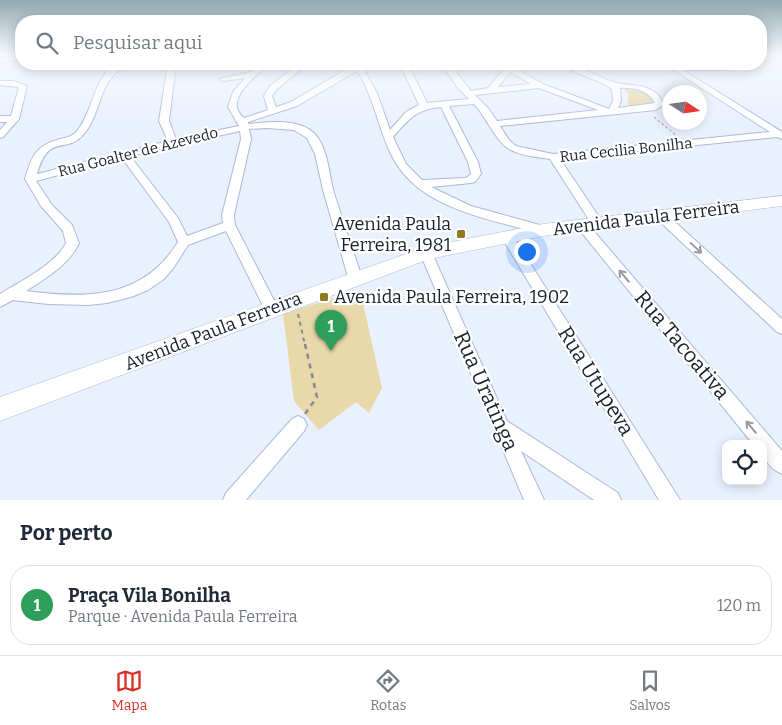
<!DOCTYPE html>
<html lang="pt">
<meta charset="utf-8">
<style>
:root{--surface:#fff;--page:#f6f6f7;--text:#1f2937;--muted:#747a83;--line:#e0e1e3;--accent:#d93025}
body{margin:0;font-family:Bitter,serif;background:var(--page);color:var(--text)}
.controls{position:absolute;right:15px;bottom:15px;display:grid;overflow:hidden;border-radius:10px;box-shadow:0 2px 12px #0003}
.controls button{width:45px;height:45px;display:grid;place-items:center;padding:0;border:0;border-bottom:1px solid var(--line);background:var(--surface);color:var(--text);font:25px sans-serif}
.compass{position:absolute;left:662px;top:85px;width:45px;height:45px;border-radius:50%;background:var(--surface);box-shadow:0 2px 12px #0003;rotate:102deg}
.you{position:absolute;left:526px;top:251px;width:18px;height:18px;margin:-12px;border:4px solid #fff;border-radius:50%;background:#1a73e8;box-shadow:0 0 0 8px #1a73e833}
.badge{display:grid;place-items:center;width:32px;height:32px;border-radius:50%;background:var(--accent);color:#fff;font-size:16px;font-weight:700}
.pin{position:absolute;translate:-50% -41px;filter:drop-shadow(0 1px 2px #0008)}
.pin::after{content:'';position:absolute;top:26px;width:18px;height:15px;background:inherit;clip-path:polygon(0 0,100% 0,50% 100%)}
.list{margin:0;padding:0;list-style:none}
h2{display:flex;justify-content:space-between;align-items:center;height:65px;margin:0;padding:0 20px;font-size:21px}
h2 small{font-size:16px;font-weight:400;color:var(--muted)}
.list li{display:grid;grid-template-columns:32px 1fr auto;gap:15px;align-items:center;box-sizing:border-box;height:80px;margin:0 10px 10px;padding:0 10px;border:1px solid var(--line);border-radius:20px}
.list b{display:block;font-size:19px;white-space:nowrap}
.list p{margin:0;font-size:16px;white-space:nowrap;color:var(--muted)}
.list em{font-size:16px;font-style:normal;color:var(--muted)}
.icon{flex:none;width:28px;height:28px;fill:none;stroke:currentColor;stroke-width:2;stroke-linecap:round;stroke-linejoin:round}
.map{position:relative;flex:none;width:782px;height:500px;overflow:hidden}
.search{position:absolute;background:var(--surface);box-shadow:0 2px 12px #0003;left:15px;right:15px;top:15px;height:55px;display:flex;align-items:center;gap:12px;box-sizing:border-box;padding:0 18px;border-radius:20px;color:var(--muted);font-size:19px}
.sheet{height:155px;background:var(--surface)}
nav{display:flex;justify-content:space-around;align-items:center;box-sizing:border-box;height:70px;border-top:1px solid var(--line);background:var(--surface);font-size:14px;color:var(--muted)}
nav a{display:grid;justify-items:center;gap:2px}
nav .on{color:var(--accent)}
.map>svg:first-child{display:block}
.green{fill:#e8d8aa}
.lines{fill:none;stroke-linecap:round;stroke-linejoin:round}
.street-casing{stroke:#aab9d9;stroke-width:2}
.secondary-casing{stroke:#aab9d9;stroke-width:1}
.path-far2{stroke:#838a96;stroke-width:1;stroke-dasharray:2.5 2.5;stroke-linecap:butt}
.path-far1{stroke:#838a96;stroke-width:2;stroke-dasharray:4 4;stroke-linecap:butt}
.path{stroke:#838a96;stroke-width:2.5;stroke-dasharray:5 5;stroke-linecap:butt}
.street{fill:#fff;fill-rule:evenodd}
.secondary{fill:#fff;fill-rule:evenodd}
.rail-casing{stroke:#6f7582;stroke-width:4}
.rail{stroke:#fff;stroke-width:2.5;stroke-dasharray:8;stroke-linecap:butt}
.oneway{stroke:#989ba0}
.poi-dot{fill:#92781f;stroke:#fff;stroke-width:2}
.labels{text-anchor:middle;dominant-baseline:central;stroke-width:4.5;stroke-linejoin:round;paint-order:stroke}
.far-street-label{font-size:15px;fill:#1a202c;stroke:#fff}
.street-label{font-size:18px;fill:#1a202c;stroke:#fff}
.poi-label{font-size:18px;fill:#1a202c;stroke:#fff;text-anchor:end}
.near-street-label{font-size:21px;fill:#1a202c;stroke:#fff}
</style>
<div class="map">
<svg width="782" height="500" viewBox="0 0 782 500">
<rect width="100%" height="100%" fill="#eaf1fe"/>
<g class="green">
<polygon points="623,87 646,93 656,101 655,104 628,107 628,94"/>
<polygon points="360,290 382,388 369,413 356,402 319,430 294,401 283,314"/>
</g>
<g class="lines">
<defs>
<g id="street">
<polygon points="772,54 781,54 761,63 761,58"/>
<polygon points="21,56 21,60 0,63 0,59"/>
<path d="M118,64H147C139,70 126,65 118,71C98,87 100,117 83,135C65,155 49,132 37,174L168,141L159,121L168,64H176L169,121L176,139L239,126L228,107L233,92L245,78L223,81L219,79L251,72L260,64H268C256,77 222,100 244,118L268,110L264,96L270,86L299,64H307L276,90L272,96L276,107L291,102L355,64H368L363,68L377,93L390,130L406,112L419,105L400,64H408L427,103L469,99L457,87L442,64H450L471,91L488,88L504,69L498,64H507L543,84L609,109L613,101L612,89L604,84L557,64C577,63 595,76 613,82C625,86 638,83 651,90C658,93 661,98 664,104L656,110L500,126L509,140L516,146L553,154L770,132L672,69L643,66L639,64L710,66L754,64L750,66L724,70H683L782,132V139L777,137L560,159L603,223L597,227L593,226L550,159C537,157 522,156 511,150C496,143 486,116 474,104L449,106L478,162L481,174L475,182L471,183L431,187L471,206L547,227L549,230L547,233L543,234C490,219 415,209 390,152C378,126 373,95 357,71L297,106L248,122V124C268,122 299,118 315,134C328,149 329,174 334,193C343,221 352,249 362,277L360,281L355,282L350,281L348,277L323,190L315,154L307,138L294,130L267,128L249,129L251,139L234,215L235,225L279,310L277,314L272,316L267,314L226,231L188,245L174,267L164,279L148,290L131,297L107,303L88,305L48,304L13,300L0,307V294C19,282 56,264 66,243L63,231L41,206L25,179C32,156 35,146 60,139C66,138 73,136 77,131C94,111 93,75 118,64ZM510,72L531,84L498,87ZM539,88L598,110L497,121L488,108L475,95ZM620,88C632,87 649,90 655,103L618,108L621,101ZM441,107L468,162L471,174L466,178L422,180L406,164L393,137C409,119 416,109 441,107ZM240,131L241,139L222,215L223,223L187,236L178,218L130,156ZM122,158L169,222L178,242C143,299 87,299 26,291C46,278 69,265 79,243L72,225L52,205L36,181Z"/>
<polygon points="0,81 14,81 27,86 19,119 3,137 0,138 0,130 7,122 0,122 0,116 11,116 19,87 0,85"/>
<polygon points="660,211 664,212 782,319 782,334 777,332 656,218 654,215"/>
<path d="M582,221L586,222L782,451V474C768,468 763,458 763,444H753L578,228L576,225L578,222Z"/>
<polygon points="507,232 511,233 680,500 659,500 501,236"/>
<polygon points="426,248 430,250 432,253 507,421 618,493 621,500 594,500 521,451 544,500 524,500 420,253 422,250"/>
<polygon points="298,416 304,419 307,425 304,431 246,500 223,500 226,493 292,419"/>
</g>
<polygon id="secondary" points="782,196 782,206 543,236 429,259 0,421 0,397 426,247 543,224"/>
</defs>
<use href="#street" class="street-casing"/>
<use href="#secondary" class="secondary-casing"/>
<polyline class="path-far2" points="654,117 677,136"/>
<polyline class="path-far1" points="298,314 305,345"/>
<polyline class="path" points="305,344 317,397 305,414"/>
<use href="#street" class="street"/>
<use href="#secondary" class="secondary"/>
<defs>
<polyline id="rail" points="0,55 11,54"/>
</defs>
<use href="#rail" class="rail-casing"/>
<use href="#rail" class="rail"/>
</g>
<defs><path id="oneway-shaft" d="M-6 0H5M1.5-3L5.5 0L1.5 3" fill="none" stroke-width="1.6" stroke-linecap="round" stroke-linejoin="round" transform="scale(1.25)"/></defs>
<g class="oneway">
<use href="#oneway-shaft" transform="translate(696 248) rotate(43)"/>
<use href="#oneway-shaft" transform="translate(624 276) rotate(-130)"/>
<use href="#oneway-shaft" transform="translate(751 427) rotate(-130)"/>
</g>
<linearGradient id="sky" x2="0" y2="1"><stop stop-color="#91a9af"/><stop offset="0.44" stop-color="#f6f9ff"/><stop offset="1" stop-color="#f6f9ff" stop-opacity="0"/></linearGradient>
<rect width="782" height="124" fill="url(#sky)"/>
<g class="poi-dot">
<rect x="456" y="229" width="10" height="10" rx="2.5"/>
<rect x="319" y="292" width="10" height="10" rx="2.5"/>
</g>
<g class="labels">
<g class="far-street-label">
<text transform="translate(626 150) rotate(-6)">Rua Cecilia Bonilha</text>
<text transform="translate(138 152) rotate(-14)">Rua Goalter de Azevedo</text>
</g>
<g class="street-label">
<text transform="translate(646 218) rotate(-7)">Avenida Paula Ferreira</text>
<text transform="translate(213 331) rotate(-21)">Avenida Paula Ferreira</text>
</g>
<g class="poi-label">
<text x="451" y="224">Avenida Paula<tspan x="451" dy="21">Ferreira, 1981</tspan></text>
<text x="334" y="297" text-anchor="start">Avenida Paula Ferreira, 1902</text>
</g>
<g class="near-street-label">
<text transform="translate(682 345) rotate(50)">Rua Tacoativa</text>
<text transform="translate(596 381) rotate(58)">Rua Utupeva</text>
<text transform="translate(486 391) rotate(66)">Rua Uratinga</text>
</g>
</g>
</svg>
<div class="controls">
<button><svg class="icon" aria-label="locate" viewBox="0 0 24 24"><circle cx="12" cy="12" r="6"/><path d="M12 2v4M12 18v4M2 12h4M18 12h4"/></svg></button>
</div>
<svg class="compass" viewBox="-18 -18 36 36"><path d="M0-13l5 13h-10z" fill="#e53935"/><path d="M0 13l5-13h-10z" fill="#747a83"/></svg>
<div class="you"></div>
<div class="pin badge" style="left:331px;top:351px;background:#2e9e5b">1</div>
<div class="search"><svg class="icon" aria-label="search" viewBox="0 0 24 24"><circle cx="10" cy="10" r="6"/><path d="M15 15l6 6"/></svg>Pesquisar aqui</div>
</div>
<section class="sheet">
<h2>Por perto<small></small></h2>
<ul class="list">
<li><span class="badge" style="background:#2e9e5b">1</span><div><b>Praça Vila Bonilha</b><p>Parque · Avenida Paula Ferreira</p></div><em>120 m</em></li>
</ul>
</section>
<nav>
<a class="on"><svg class="icon" aria-label="map" viewBox="0 0 24 24"><path d="M3 6l6-2 6 2 6-2v14l-6 2-6-2-6 2zM9 4v14M15 6v14"/></svg>Mapa</a>
<a><svg class="icon" aria-label="directions" viewBox="0 0 24 24"><path d="M12 3l9 9-9 9-9-9zM9 14v-3h6M13 9l2 2-2 2"/></svg>Rotas</a>
<a><svg class="icon" aria-label="saved" viewBox="0 0 24 24"><path d="M7 4h10v16l-5-4-5 4z"/></svg>Salvos</a>
</nav>
